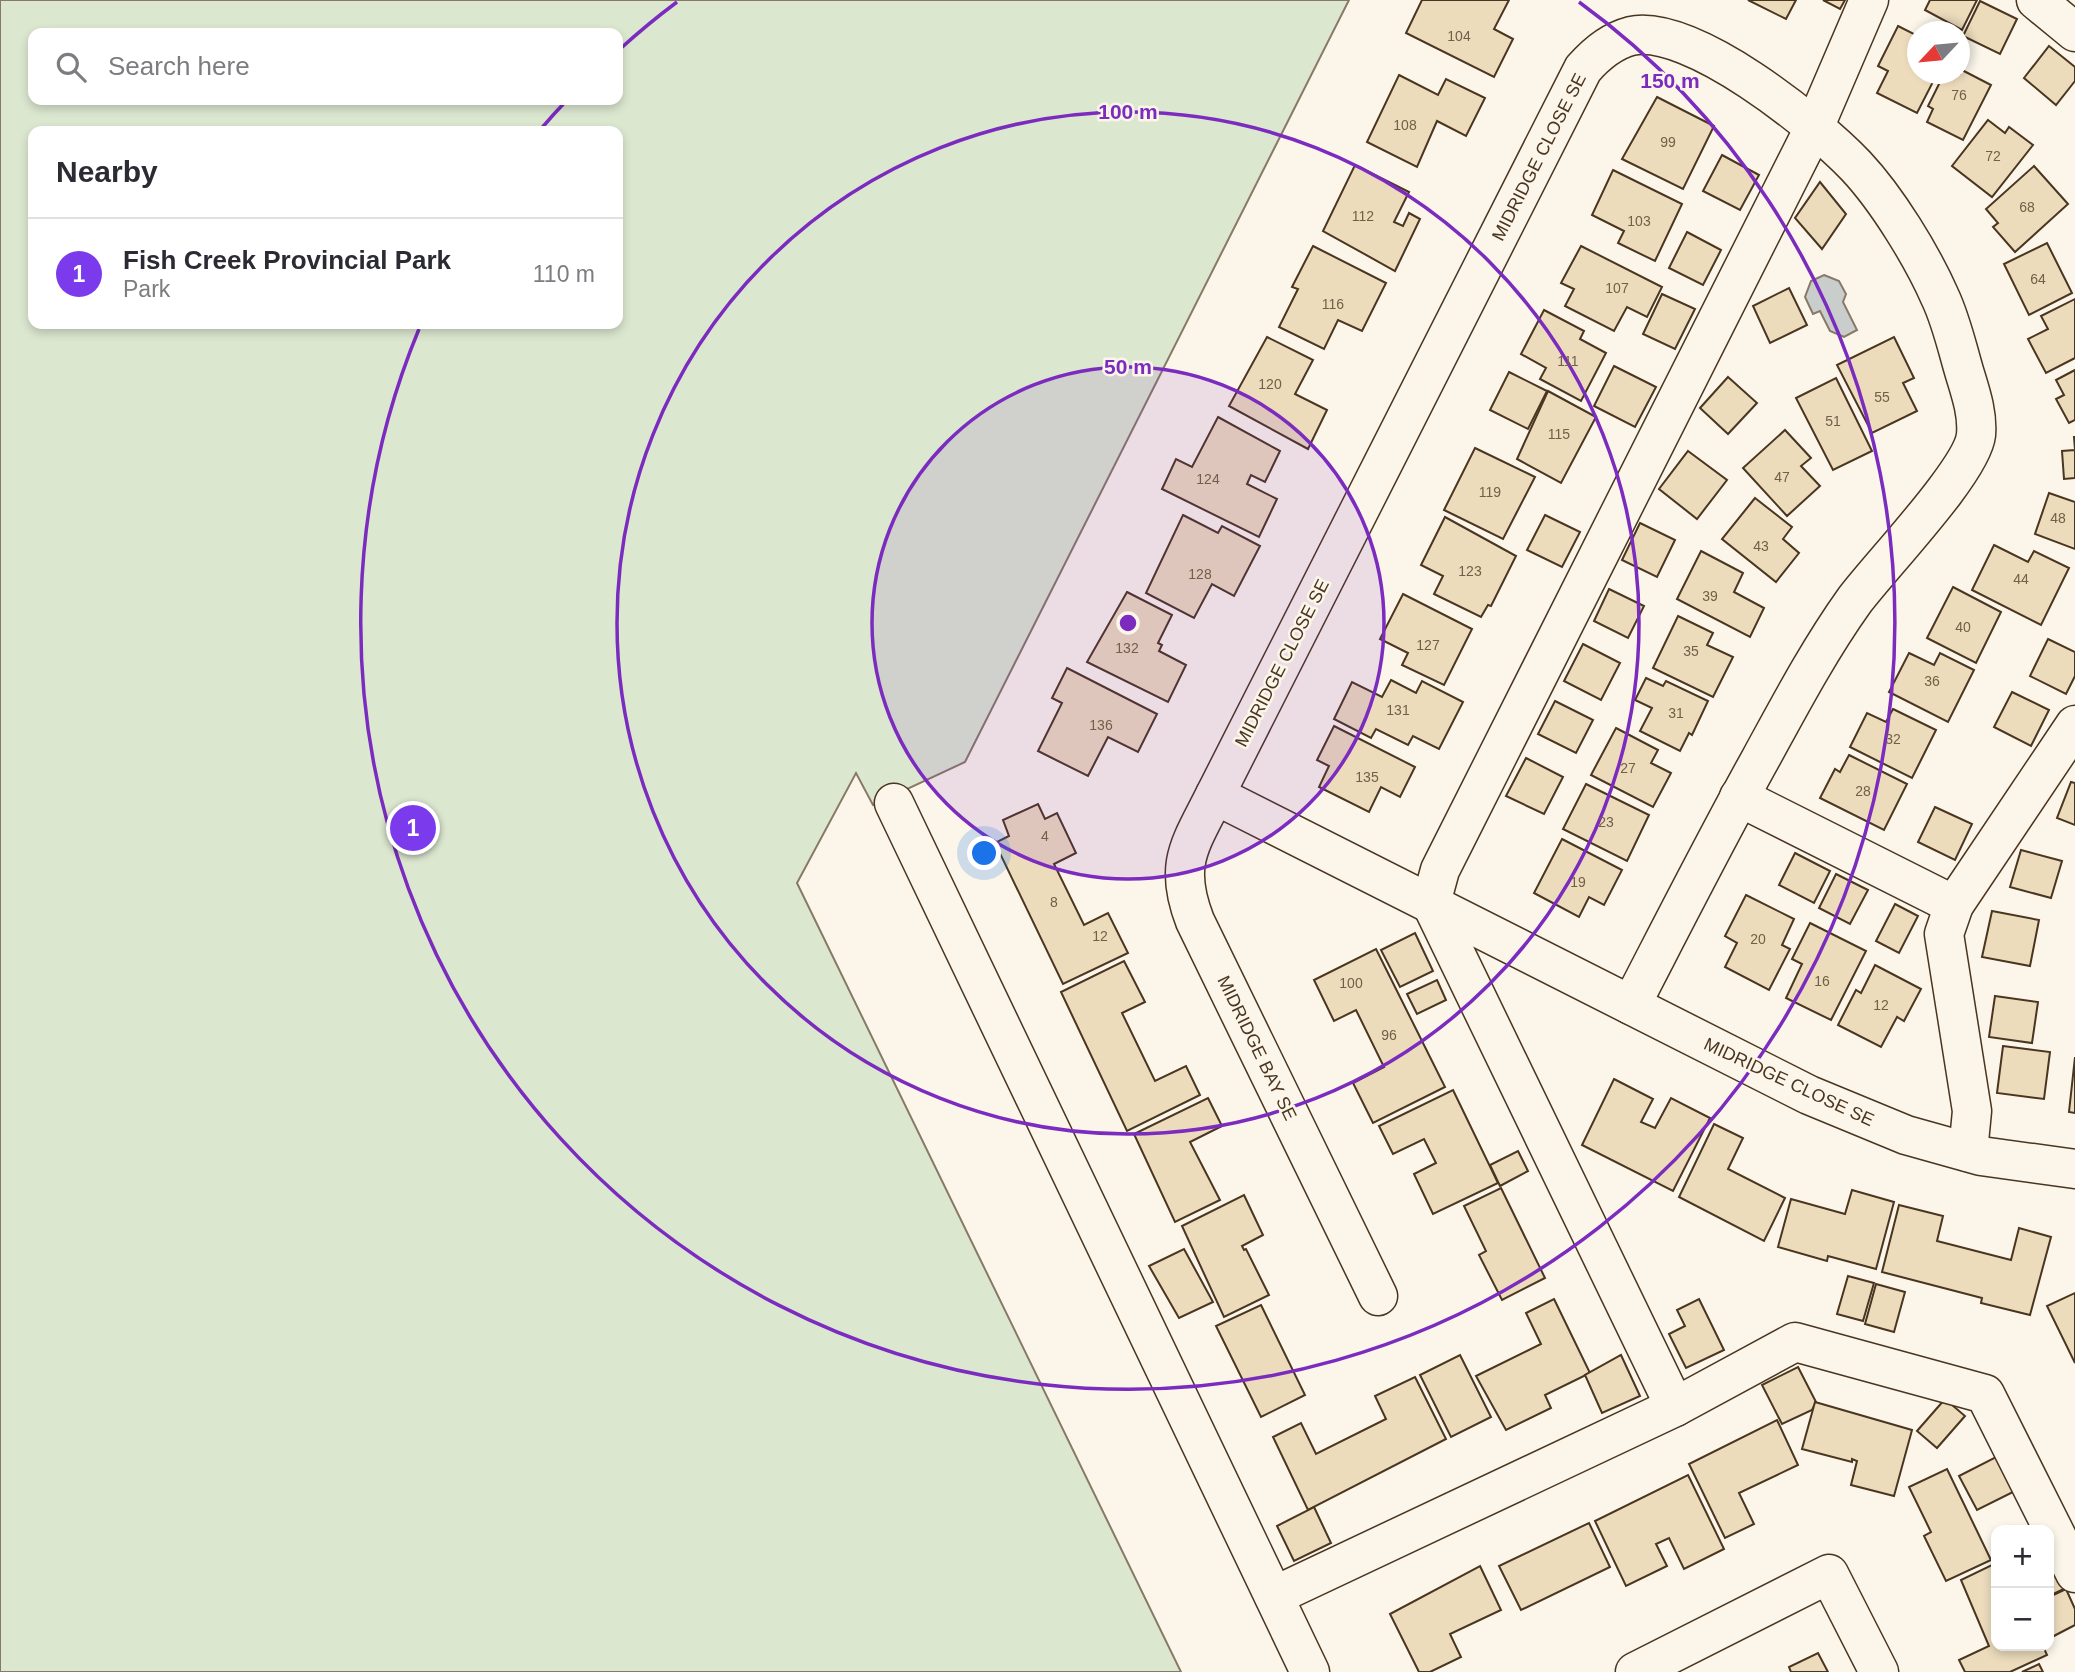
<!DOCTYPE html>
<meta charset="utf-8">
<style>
:root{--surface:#fff;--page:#f2f2f3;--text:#2b2b33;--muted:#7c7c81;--line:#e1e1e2;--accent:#7c3aed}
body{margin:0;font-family:Helvetica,sans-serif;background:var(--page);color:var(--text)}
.controls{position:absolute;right:21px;bottom:21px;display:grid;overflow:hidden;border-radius:14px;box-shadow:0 4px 10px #0003}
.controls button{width:63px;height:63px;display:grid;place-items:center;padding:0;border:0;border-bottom:2px solid var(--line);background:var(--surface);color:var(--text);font:35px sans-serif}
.compass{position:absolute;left:1907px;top:21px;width:63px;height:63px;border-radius:50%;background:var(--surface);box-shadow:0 4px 10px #0003;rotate:244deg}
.you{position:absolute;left:985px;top:854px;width:24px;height:24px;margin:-18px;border:5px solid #fff;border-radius:50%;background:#1a73e8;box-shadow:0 0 0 10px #1a73e833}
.badge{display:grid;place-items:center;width:46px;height:46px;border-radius:50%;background:var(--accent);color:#fff;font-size:23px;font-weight:700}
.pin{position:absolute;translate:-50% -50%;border:4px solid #fff;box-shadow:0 2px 7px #0006}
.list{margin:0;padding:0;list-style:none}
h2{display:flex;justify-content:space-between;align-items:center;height:91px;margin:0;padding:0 28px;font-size:30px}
h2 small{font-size:23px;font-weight:400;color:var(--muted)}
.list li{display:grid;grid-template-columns:46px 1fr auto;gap:21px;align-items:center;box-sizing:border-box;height:112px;padding:0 28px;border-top:2px solid var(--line)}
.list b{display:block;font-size:26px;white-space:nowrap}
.list p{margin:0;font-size:23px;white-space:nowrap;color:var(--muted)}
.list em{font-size:23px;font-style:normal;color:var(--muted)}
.icon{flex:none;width:38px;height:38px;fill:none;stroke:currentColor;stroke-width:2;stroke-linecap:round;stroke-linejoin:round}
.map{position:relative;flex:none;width:2075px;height:1672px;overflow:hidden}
.search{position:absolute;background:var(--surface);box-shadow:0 4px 10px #0003;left:28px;top:28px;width:595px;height:77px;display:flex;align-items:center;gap:18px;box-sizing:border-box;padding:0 24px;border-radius:14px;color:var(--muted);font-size:26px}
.panel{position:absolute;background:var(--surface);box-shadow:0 4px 10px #0003;left:28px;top:126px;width:595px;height:203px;border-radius:14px}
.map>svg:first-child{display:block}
.green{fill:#dce7d0;stroke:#887966;stroke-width:2;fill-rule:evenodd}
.water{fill:#c9cecd;stroke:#887966;stroke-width:2}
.building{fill:#ecdcbc;stroke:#4a3520;stroke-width:2}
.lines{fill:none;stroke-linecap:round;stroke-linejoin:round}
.minor-casing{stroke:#4a3520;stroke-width:41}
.minor{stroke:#fbf6e9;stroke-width:38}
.ring{fill:none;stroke:#7b2cbf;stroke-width:3.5}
.labels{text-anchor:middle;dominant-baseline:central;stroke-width:5;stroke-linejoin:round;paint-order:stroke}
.number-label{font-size:14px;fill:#725f47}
.street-label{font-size:18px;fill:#4a3520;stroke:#fbf6e9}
.centre{fill:#7b2cbf;stroke:#fbf6e9;stroke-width:3.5}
.ring-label{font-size:21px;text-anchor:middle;font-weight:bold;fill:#7b2cbf;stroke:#fbf6e9;stroke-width:5;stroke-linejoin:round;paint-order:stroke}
</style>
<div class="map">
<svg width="2075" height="1672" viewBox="0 0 2075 1672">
<rect width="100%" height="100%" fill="#fbf6e9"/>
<path class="green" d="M0,0H1349L965,762L873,805L856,773L797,883L1181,1672H0ZM33,33H618V100H33ZM33,131H618V324H33Z"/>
<polygon class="water" points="1824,275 1839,281 1846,294 1843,302 1857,330 1844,337 1830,331 1820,311 1813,314 1805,297 1811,281"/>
<g class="building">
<polygon points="1422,0 1509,0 1494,29 1513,39 1494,77 1406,33"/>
<polygon points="1748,0 1796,0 1786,19"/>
<polygon points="1823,0 1845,0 1840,9"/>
<polygon points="1930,0 1977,0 1962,30 1925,10"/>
<polygon points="1980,1 2017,19 2000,54 1963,36"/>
<polygon points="1898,26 1918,36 1918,74 1937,74 1917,113 1877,93 1888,71 1878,66"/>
<polygon points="2049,46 2075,67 2075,81 2056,105 2024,78"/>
<polygon points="1960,69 1991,85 1963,140 1927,122 1933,109 1928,106 1944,74 1960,74"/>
<polygon points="1399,75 1438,95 1446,79 1485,98 1466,136 1437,121 1417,167 1367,142"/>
<polygon points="1657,97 1714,126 1683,189 1622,159"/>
<polygon points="1988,120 2005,133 2009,127 2033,145 1992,197 1952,166"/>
<polygon points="1722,155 1759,175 1740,210 1703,191"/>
<polygon points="1355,165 1409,192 1394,222 1403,226 1409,213 1420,219 1395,271 1323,231"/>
<polygon points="2034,166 2068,204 2015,252 1993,227 1998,223 1986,209"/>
<polygon points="1613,170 1682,204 1655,261 1618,243 1624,231 1592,215"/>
<polygon points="1820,182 1846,214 1822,249 1795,218"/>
<polygon points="1687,232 1721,250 1703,285 1669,268"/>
<polygon points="2047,243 2072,293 2029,315 2004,264"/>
<polygon points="1313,246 1386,283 1362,331 1338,320 1324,349 1279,327 1298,289 1292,287"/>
<polygon points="1581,246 1662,287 1647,317 1627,307 1614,331 1565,306 1574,289 1561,283"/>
<polygon points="1789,288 1807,325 1770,343 1753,306"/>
<polygon points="1662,294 1695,309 1675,349 1643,334"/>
<polygon points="2075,299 2075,358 2046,373 2028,339 2048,329 2041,316"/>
<polygon points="1544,310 1584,331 1580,339 1606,353 1581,401 1540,379 1546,368 1521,354"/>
<polygon points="1267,337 1313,360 1295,394 1327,410 1308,449 1229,406"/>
<polygon points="1894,337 1914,378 1903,383 1917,411 1872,433 1837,365"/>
<polygon points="1614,366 1656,387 1635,427 1594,406"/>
<polygon points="2075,370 2075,420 2069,423 2056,399 2064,395 2056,380"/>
<polygon points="1509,372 1547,391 1528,429 1490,410"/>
<polygon points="1728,377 1757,403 1728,434 1700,408"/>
<polygon points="1836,378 1872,451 1833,470 1796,398"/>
<polygon points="1548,391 1596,417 1561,483 1517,459"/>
<polygon points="1218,417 1280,451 1265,482 1251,475 1247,484 1277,499 1259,537 1162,489 1176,459 1192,467"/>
<polygon points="1785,430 1811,458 1801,466 1820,486 1787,516 1743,468"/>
<polygon points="2074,437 2075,437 2075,478 2064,479 2062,451 2075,450"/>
<polygon points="1475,448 1535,477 1503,539 1444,510"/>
<polygon points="1688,451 1727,480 1697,519 1659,489"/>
<polygon points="2049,493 2075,502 2075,549 2035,534"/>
<polygon points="1755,498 1792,527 1783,539 1799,553 1776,582 1722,539"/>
<polygon points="1183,515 1218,533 1222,526 1260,546 1234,596 1212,584 1194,618 1146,593"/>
<polygon points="1545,515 1580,532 1562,567 1527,550"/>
<polygon points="1445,517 1516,556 1491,606 1488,605 1481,617 1434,594 1443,576 1421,565"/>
<polygon points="1640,523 1675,540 1657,577 1622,560"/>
<polygon points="1994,545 2028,562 2034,551 2069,568 2041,625 1972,590"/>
<polygon points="1701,551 1743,573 1734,592 1764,608 1750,637 1677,599"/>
<polygon points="1953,587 2001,612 1976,663 1927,638"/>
<polygon points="1609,589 1644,606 1628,638 1594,621"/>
<polygon points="1127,592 1172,615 1158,643 1162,645 1159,651 1186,665 1168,702 1087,662"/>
<polygon points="1403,594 1472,629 1444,685 1402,665 1408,653 1380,639"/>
<polygon points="1678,616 1713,633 1707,645 1733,657 1713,697 1653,668"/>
<polygon points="2048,639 2075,652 2075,676 2066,694 2030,676"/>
<polygon points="1583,644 1620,663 1601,700 1564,681"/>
<polygon points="1909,653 1934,665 1940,653 1974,670 1948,722 1889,692"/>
<polygon points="1067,668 1157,714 1138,752 1108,737 1088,776 1038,751 1062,703 1052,698"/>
<polygon points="1646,678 1663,686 1666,681 1708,701 1692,735 1689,733 1680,751 1640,731 1652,708 1635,700"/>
<polygon points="1391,680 1416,693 1422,681 1463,702 1439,749 1413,736 1408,745 1376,729 1371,738 1334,719 1352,682 1382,697"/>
<polygon points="2012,692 2049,710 2031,746 1994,727"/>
<polygon points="1555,701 1593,720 1576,753 1538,734"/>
<polygon points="1893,709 1936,730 1912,778 1850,747 1867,713 1886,722"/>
<polygon points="1334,726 1415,767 1400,797 1381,787 1369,812 1319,787 1329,766 1317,760"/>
<polygon points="1616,728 1658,750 1651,763 1671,773 1653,807 1591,775"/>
<polygon points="1849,755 1907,784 1884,830 1820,798 1835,769 1840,772"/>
<polygon points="1526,758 1563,777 1544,814 1506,796"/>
<polygon points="2071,782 2075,783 2075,825 2057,818"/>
<polygon points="1586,784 1649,815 1627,861 1563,829"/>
<polygon points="1038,804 1045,819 1057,813 1076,853 1054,864 1084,925 1108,913 1128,953 1063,984 995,843 1009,836 1003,820"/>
<polygon points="1935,807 1972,824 1955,860 1918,842"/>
<polygon points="1562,839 1622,870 1604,905 1589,897 1579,917 1534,893"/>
<polygon points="2021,850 2062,861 2051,898 2010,887"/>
<polygon points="1795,853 1830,871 1814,903 1779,885"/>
<polygon points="1836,874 1868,890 1850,924 1819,908"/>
<polygon points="1746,895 1794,919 1782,945 1790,949 1769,990 1725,967 1737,943 1725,936"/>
<polygon points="1895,904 1918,916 1899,953 1876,941"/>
<polygon points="1992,911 2039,920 2030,966 1982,957"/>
<polygon points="1810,923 1866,951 1831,1020 1786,998 1802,964 1792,959"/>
<polygon points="1415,933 1433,971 1400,987 1381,950"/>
<polygon points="1376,949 1445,1087 1373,1123 1353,1083 1384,1067 1356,1010 1334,1021 1314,980"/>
<polygon points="1124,961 1145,1002 1122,1013 1155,1081 1186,1066 1200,1095 1127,1131 1061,992"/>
<polygon points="1875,965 1921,989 1904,1021 1897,1017 1881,1047 1838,1025 1856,990 1861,993"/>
<polygon points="1437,980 1446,1000 1417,1014 1407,994"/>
<polygon points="1995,996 2038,1002 2032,1043 1989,1037"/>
<polygon points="2003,1046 2050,1052 2044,1099 1997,1093"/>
<polygon points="2075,1057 2075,1113 2069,1112"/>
<polygon points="1614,1079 1653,1099 1641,1122 1655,1128 1671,1098 1710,1118 1673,1191 1582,1145"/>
<polygon points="1453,1090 1498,1183 1433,1214 1414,1174 1436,1163 1424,1139 1393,1154 1379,1126"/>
<polygon points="1208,1098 1222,1126 1190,1142 1220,1200 1175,1222 1134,1134"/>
<polygon points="1714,1124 1743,1138 1728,1169 1785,1198 1764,1241 1679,1197"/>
<polygon points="1518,1151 1528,1171 1500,1186 1490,1165"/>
<polygon points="1501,1188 1545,1278 1502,1300 1479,1255 1486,1251 1464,1206"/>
<polygon points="1852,1190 1894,1202 1876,1269 1828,1256 1827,1261 1778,1247 1791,1199 1845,1214"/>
<polygon points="1244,1195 1263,1235 1242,1246 1244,1250 1246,1249 1269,1295 1224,1317 1182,1226"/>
<polygon points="1899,1205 1943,1216 1937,1241 2011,1260 2019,1228 2051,1237 2030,1315 1981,1303 1982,1298 1882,1272"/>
<polygon points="1184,1249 1213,1302 1179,1318 1149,1266"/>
<polygon points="1848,1276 1874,1283 1863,1321 1837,1314"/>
<polygon points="1876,1284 1905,1292 1894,1332 1865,1324"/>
<polygon points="2075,1293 2075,1363 2047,1306"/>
<polygon points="1554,1299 1590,1373 1545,1395 1551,1408 1506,1430 1476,1376 1541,1344 1526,1313"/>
<polygon points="1699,1299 1724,1350 1686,1368 1669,1334 1685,1326 1677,1310"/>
<polygon points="1261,1305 1305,1395 1261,1417 1216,1326"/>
<polygon points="1460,1355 1491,1417 1451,1437 1420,1375"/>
<polygon points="1621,1355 1640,1396 1602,1413 1585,1375"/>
<polygon points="1798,1367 1816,1402 1812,1410 1782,1424 1762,1385"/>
<polygon points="1415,1377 1446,1439 1308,1510 1273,1437 1301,1423 1316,1454 1386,1419 1375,1396"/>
<polygon points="1945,1399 1965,1416 1937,1448 1917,1431"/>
<polygon points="1815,1402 1912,1430 1894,1496 1851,1485 1857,1461 1852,1459 1852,1462 1802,1449"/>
<polygon points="1777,1420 1798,1465 1739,1493 1754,1524 1725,1538 1689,1464"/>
<polygon points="1998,1456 2015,1491 1977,1510 1959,1476"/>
<polygon points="1947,1469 1991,1560 1946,1581 1924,1536 1931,1532 1909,1487"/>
<polygon points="1688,1475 1724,1549 1684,1569 1669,1538 1656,1544 1667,1566 1626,1586 1595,1521"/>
<polygon points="1314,1507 1331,1543 1294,1561 1277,1526"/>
<polygon points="1589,1523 1610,1567 1521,1610 1499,1566"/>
<polygon points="1996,1563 1996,1646 2043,1646 2047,1655 2010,1672 1965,1672 1959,1660 1989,1646 1961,1580"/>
<polygon points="2055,1564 2066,1588 2049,1596 2049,1567"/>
<polygon points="1480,1566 1501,1610 1450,1634 1461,1657 1430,1672 1419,1672 1390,1614"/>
<polygon points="2066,1589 2075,1609 2075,1625 2050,1638 2049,1597"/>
<polygon points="1818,1653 1828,1672 1791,1672 1789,1667"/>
<polygon points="2039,1664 2043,1672 2022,1672"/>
</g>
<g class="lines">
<defs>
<g id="minor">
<polyline points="2036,0 2075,32"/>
<polyline points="1215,795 1809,1095 1906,1135 1981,1156 2075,1169"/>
<polyline points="1739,797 1954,905"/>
<polyline points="894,803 1310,1672"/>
<polyline points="1968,1152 1972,1111 1944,934 1954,905 2075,725"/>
<path d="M1378,1296L1195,921C1173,864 1190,845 1215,795L1583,69C1596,54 1612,41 1631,36C1691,23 1816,124 1856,166C1887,199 1922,256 1940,297C1951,320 1957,347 1964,371C1970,391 1978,413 1976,435C1972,471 1880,566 1854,601C1819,650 1790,705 1761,758C1716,839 1674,922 1631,1005"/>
<polyline points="1675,1407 1431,903 1440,870 1814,128 1869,0"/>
<polyline points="1274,1596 1675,1407 1795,1342 1985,1394 2075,1573"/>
<polyline points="1635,1672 1829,1574 1879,1672"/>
</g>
</defs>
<use href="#minor" class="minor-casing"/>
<use href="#minor" class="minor"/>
</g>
<circle cx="1128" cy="623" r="256" fill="#7b2cbf" fill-opacity=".12"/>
<g class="ring">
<circle cx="1128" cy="623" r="256"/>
<circle cx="1128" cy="623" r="511"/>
<path d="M540 130A767 767 0 0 1 567 100M620 49A767 767 0 0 1 677 2M1579 2A767 767 0 1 1 419 329"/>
</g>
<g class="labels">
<g class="number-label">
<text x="1459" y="36">104</text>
<text x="1959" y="95">76</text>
<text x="1405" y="125">108</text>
<text x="1668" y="142">99</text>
<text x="1993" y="156">72</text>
<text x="2027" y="207">68</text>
<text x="1363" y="216">112</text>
<text x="1639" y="221">103</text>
<text x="2038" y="279">64</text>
<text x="1617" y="288">107</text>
<text x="1333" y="304">116</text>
<text x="1568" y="361">111</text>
<text x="1270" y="384">120</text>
<text x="1882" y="397">55</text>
<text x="1833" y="421">51</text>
<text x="1559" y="434">115</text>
<text x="1782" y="477">47</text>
<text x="1208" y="479">124</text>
<text x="1490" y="492">119</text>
<text x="2058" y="518">48</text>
<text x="1761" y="546">43</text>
<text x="1470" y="571">123</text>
<text x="1200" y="574">128</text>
<text x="2021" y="579">44</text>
<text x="1710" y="596">39</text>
<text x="1963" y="627">40</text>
<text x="1428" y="645">127</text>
<text x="1127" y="648">132</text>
<text x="1691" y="651">35</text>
<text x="1932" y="681">36</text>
<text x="1398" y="710">131</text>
<text x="1676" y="713">31</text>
<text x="1101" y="725">136</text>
<text x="1893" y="739">32</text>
<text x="1628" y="768">27</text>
<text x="1367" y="777">135</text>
<text x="1863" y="791">28</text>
<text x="1606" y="822">23</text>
<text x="1045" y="836">4</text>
<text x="1578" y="882">19</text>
<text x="1054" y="902">8</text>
<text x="1100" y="936">12</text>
<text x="1758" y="939">20</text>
<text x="1822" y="981">16</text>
<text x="1351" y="983">100</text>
<text x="1881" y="1005">12</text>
<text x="1389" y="1035">96</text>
</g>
<g class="street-label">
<text transform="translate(1539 157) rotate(-63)">MIDRIDGE CLOSE SE</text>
<text transform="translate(1282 663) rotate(-63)">MIDRIDGE CLOSE SE</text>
<text transform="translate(1257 1048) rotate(64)">MIDRIDGE BAY SE</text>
<text transform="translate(1789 1082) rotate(25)">MIDRIDGE CLOSE SE</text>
</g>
</g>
<circle cx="1128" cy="623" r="10" class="centre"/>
<g class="ring-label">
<text x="1670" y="88">150 m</text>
<text x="1128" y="119">100 m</text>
<text x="1128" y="374">50 m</text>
</g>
</svg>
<div class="controls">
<button>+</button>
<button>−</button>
</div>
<svg class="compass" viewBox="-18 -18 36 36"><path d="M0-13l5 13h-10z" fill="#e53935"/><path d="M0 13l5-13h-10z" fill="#7c7c81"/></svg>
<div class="you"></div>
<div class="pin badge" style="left:413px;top:828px">1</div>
<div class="search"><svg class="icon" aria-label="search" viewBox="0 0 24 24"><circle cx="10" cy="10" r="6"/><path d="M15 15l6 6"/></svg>Search here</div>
<section class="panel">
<h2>Nearby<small></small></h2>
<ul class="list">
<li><span class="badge">1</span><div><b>Fish Creek Provincial Park</b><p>Park</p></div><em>110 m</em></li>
</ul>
</section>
</div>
